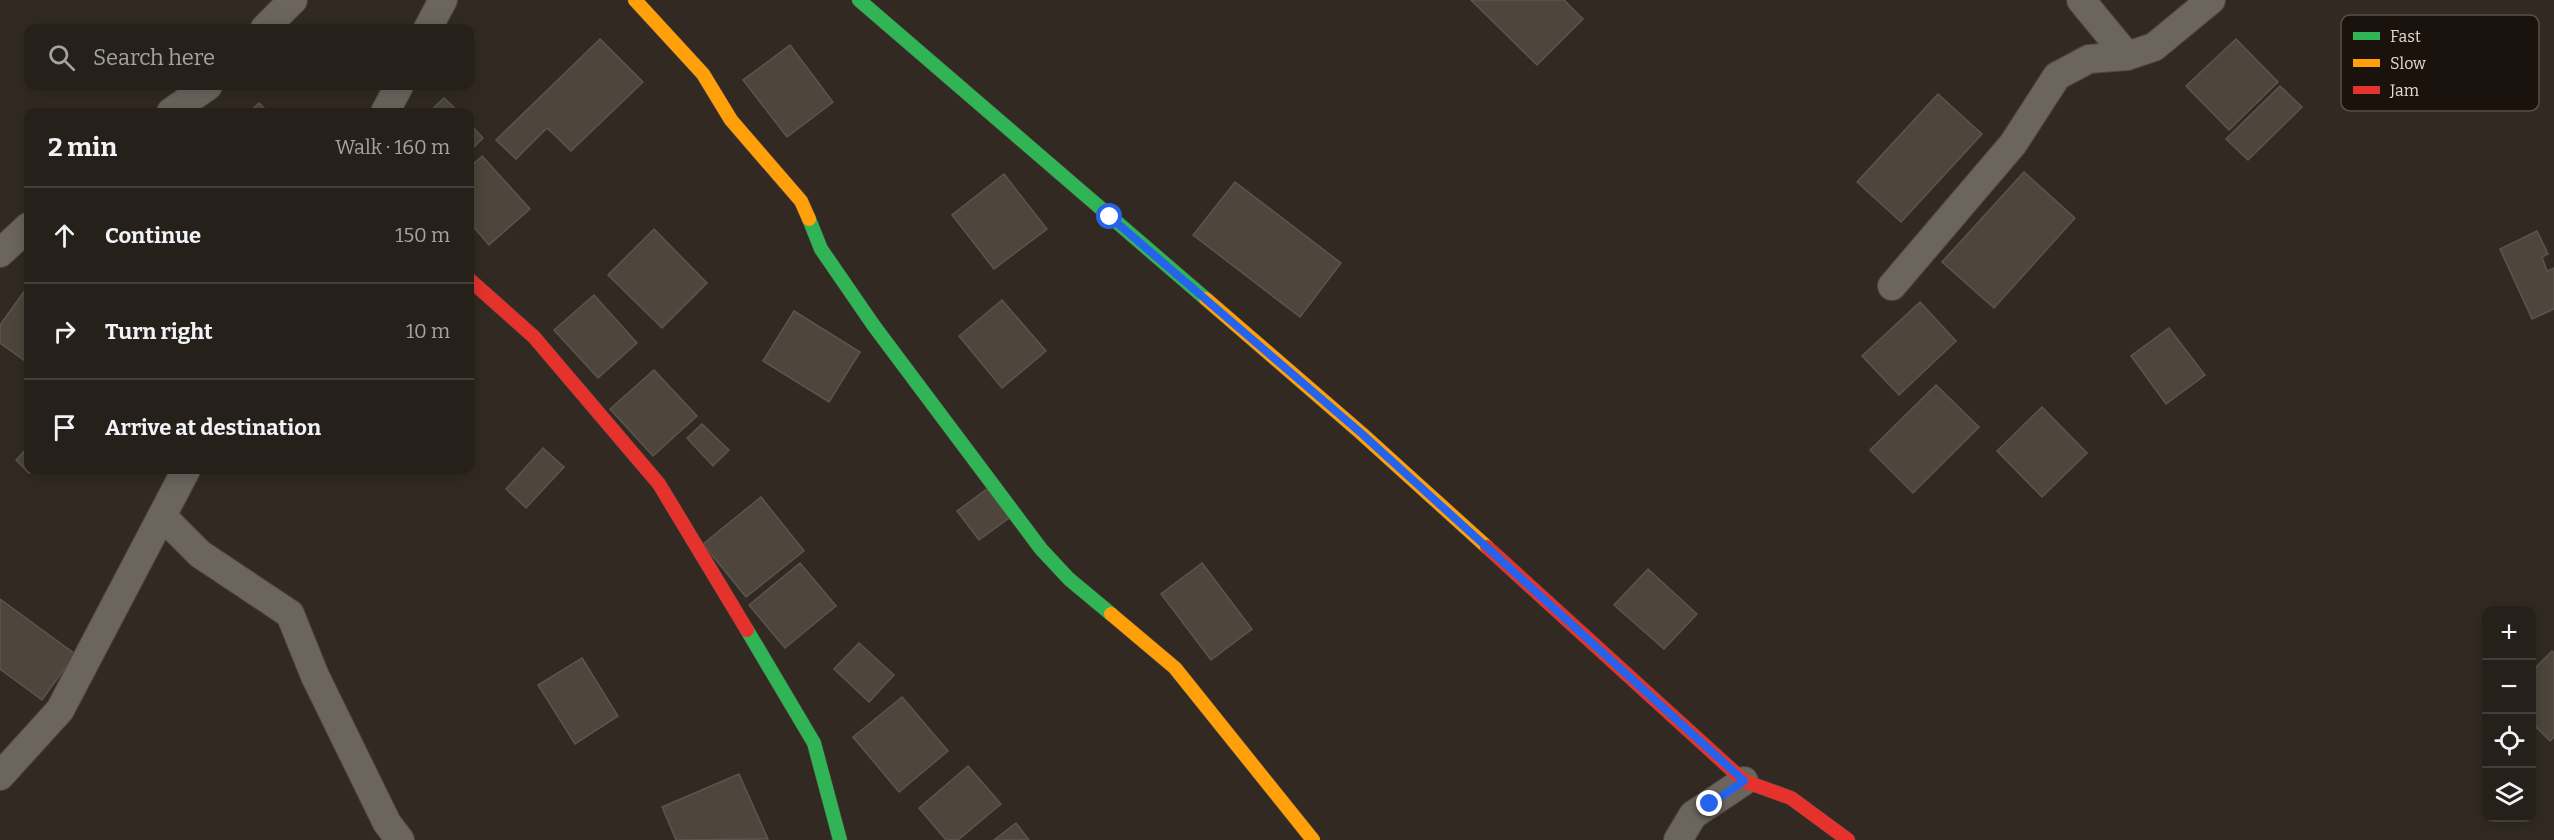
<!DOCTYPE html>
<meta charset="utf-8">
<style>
:root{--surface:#26201a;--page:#2e2823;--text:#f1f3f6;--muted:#a4a3a2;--line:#423e39}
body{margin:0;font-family:Bitter,serif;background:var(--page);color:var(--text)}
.controls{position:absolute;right:18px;bottom:18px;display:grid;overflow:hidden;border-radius:12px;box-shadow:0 3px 15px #0003}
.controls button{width:54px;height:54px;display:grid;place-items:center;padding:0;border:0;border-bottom:2px solid var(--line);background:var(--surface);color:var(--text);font:30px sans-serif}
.stop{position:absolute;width:18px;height:18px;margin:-14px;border:4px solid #2563eb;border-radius:50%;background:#fff}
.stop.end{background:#2563eb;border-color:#fff;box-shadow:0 2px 6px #0008}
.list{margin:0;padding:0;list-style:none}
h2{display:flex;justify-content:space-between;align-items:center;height:78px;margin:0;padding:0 24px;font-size:26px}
h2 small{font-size:20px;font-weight:400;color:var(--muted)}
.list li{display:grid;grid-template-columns:39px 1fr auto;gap:18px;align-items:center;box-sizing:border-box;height:96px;padding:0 24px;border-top:2px solid var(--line)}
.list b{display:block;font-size:22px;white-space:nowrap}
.list em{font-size:20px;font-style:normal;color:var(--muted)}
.icon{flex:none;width:33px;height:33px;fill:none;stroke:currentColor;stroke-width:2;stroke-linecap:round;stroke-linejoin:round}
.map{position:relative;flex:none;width:2554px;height:840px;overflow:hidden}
.search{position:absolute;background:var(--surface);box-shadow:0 3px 15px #0003;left:24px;top:24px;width:450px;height:66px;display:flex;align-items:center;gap:15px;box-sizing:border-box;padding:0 21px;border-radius:12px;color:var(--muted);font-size:22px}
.panel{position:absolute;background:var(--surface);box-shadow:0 3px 15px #0003;left:24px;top:108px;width:450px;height:366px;border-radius:12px}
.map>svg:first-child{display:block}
.building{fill:#4e463c;stroke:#5b554e;stroke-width:1.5}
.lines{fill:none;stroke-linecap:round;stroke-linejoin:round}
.street-casing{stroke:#4e4740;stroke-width:30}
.fast-casing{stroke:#4e4740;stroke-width:15}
.slow-casing{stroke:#4e4740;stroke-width:15}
.jam-casing{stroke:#4e4740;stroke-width:15}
.street{stroke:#6b655e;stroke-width:28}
.fast{stroke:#30b455;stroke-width:14}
.slow{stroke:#ff9f0a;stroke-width:14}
.jam{stroke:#e5322d;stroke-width:14}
.route{stroke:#2563eb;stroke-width:8}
.key{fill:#1a130d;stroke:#574f48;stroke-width:1.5}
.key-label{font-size:16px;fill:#e5dbd3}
</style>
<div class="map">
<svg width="2554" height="840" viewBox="0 0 2554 840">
<rect width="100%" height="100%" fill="#322a22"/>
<g class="building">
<polygon points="1471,0 1564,0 1583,19 1537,65"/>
<polygon points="600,39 643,82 571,151 547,128 516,159 496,140"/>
<polygon points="2236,39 2278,82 2229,130 2186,86"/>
<polygon points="790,45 833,102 787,137 743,80"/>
<polygon points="2280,86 2302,107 2248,160 2226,139"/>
<polygon points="1938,94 1982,134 1901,222 1857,182"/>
<polygon points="444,98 459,112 429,112"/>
<polygon points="259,103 268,112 249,112"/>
<polygon points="470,124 483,138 470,151"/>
<polygon points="482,156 530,209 489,245 470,223 470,167"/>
<polygon points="2024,172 2075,218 1994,308 1942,262"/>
<polygon points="1004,174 1047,229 994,269 952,215"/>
<polygon points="1235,182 1341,263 1300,317 1193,235"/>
<polygon points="654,229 707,283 662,328 608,275"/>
<polygon points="2537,231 2548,254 2542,257 2547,271 2554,268 2554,309 2532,319 2500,249"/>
<polygon points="26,289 28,291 28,363 0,343 0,325"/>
<polygon points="594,295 637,343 598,378 554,330"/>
<polygon points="1002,300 1046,351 1002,388 959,336"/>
<polygon points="1920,302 1956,341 1899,395 1862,356"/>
<polygon points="794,311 860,352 829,402 763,361"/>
<polygon points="2169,328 2205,375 2166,404 2131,356"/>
<polygon points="654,370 697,416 653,456 610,409"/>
<polygon points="1936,385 1979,427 1913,493 1870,450"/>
<polygon points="2042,407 2087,453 2042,497 1997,451"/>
<polygon points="702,424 729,450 713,466 687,438"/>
<polygon points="28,447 28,470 33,470 29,473 16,460"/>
<polygon points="543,448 564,467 526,508 506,489"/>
<polygon points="987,489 1009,518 979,540 957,511"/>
<polygon points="761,497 804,551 746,597 703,544"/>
<polygon points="800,563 836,606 785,648 749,605"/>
<polygon points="1202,563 1252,629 1211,660 1161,594"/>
<polygon points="1648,569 1697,614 1664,649 1614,605"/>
<polygon points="0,599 75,654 42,700 0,669"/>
<polygon points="859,643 894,675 869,702 834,669"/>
<polygon points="2552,651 2554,653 2554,737 2550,741 2532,723 2532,671"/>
<polygon points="582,658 618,716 575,744 538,685"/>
<polygon points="902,697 948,751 899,792 853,737"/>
<polygon points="968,766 1001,804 958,840 946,840 919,808"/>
<polygon points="739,774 768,839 676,840 662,807"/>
<polygon points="1016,823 1029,840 994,840"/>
</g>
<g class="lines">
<defs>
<g id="street">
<polyline points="2081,0 2127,56"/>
<polyline points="265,28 293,0"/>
<polyline points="428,28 443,0"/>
<polyline points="171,112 208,86"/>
<polyline points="385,112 399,86"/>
<polyline points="0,253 28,227"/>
<polyline points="1892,286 2013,144 2057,76 2089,59 2127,56 2154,47 2211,0"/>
<polyline points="162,516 200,554 290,614 315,676 387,823 400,840"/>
<polyline points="0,776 60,710 186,470"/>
<polyline points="1678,840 1693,815 1744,781"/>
</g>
<g id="fast">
<polyline points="859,0 1206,299"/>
<polyline points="809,219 821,249 874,326 1041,549 1069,579 1111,614"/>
<polyline points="747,630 814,743 840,840"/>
</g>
<g id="slow">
<polyline points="635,0 703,74 731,120 801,201 809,219"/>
<polyline points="1206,299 1361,433 1487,547"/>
<polyline points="1111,614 1175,668 1313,840"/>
</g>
<g id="jam">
<polyline points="470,280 534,337 659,484 747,630"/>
<polyline points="1487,547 1744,781 1791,798 1848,840"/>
</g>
</defs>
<use href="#street" class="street-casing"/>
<use href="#fast" class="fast-casing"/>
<use href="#slow" class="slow-casing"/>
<use href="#jam" class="jam-casing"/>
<use href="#street" class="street"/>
<use href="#fast" class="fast"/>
<use href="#slow" class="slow"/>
<use href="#jam" class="jam"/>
</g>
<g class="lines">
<polyline class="route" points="1110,217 1361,433 1744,781 1710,804"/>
</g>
<rect x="2341" y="15" width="198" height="96" rx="9" class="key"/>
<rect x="2353" y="32" width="27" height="8" fill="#30b455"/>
<rect x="2353" y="59" width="27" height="8" fill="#ff9f0a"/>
<rect x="2353" y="86" width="27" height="8" fill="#e5322d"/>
<g class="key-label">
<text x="2390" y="42">Fast</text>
<text x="2390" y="69">Slow</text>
<text x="2390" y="96">Jam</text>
</g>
</svg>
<div class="controls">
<button>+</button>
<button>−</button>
<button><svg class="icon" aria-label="locate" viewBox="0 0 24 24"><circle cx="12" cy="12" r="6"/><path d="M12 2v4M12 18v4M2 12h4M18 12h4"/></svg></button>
<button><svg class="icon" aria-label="layers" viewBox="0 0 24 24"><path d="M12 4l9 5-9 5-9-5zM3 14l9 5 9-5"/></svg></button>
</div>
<div class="stop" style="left:1110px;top:217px"></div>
<div class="stop end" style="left:1710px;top:804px"></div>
<div class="search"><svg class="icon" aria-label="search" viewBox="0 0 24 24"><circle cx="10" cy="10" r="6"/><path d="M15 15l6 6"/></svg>Search here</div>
<section class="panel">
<h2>2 min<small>Walk · 160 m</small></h2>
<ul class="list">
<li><svg class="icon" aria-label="ahead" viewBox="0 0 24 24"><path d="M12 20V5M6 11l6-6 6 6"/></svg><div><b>Continue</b></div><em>150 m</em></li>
<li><svg class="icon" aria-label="right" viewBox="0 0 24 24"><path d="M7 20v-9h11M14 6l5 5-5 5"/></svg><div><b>Turn right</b></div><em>10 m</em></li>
<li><svg class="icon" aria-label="arrive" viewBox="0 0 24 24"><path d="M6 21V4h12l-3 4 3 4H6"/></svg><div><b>Arrive at destination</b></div></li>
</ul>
</section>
</div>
